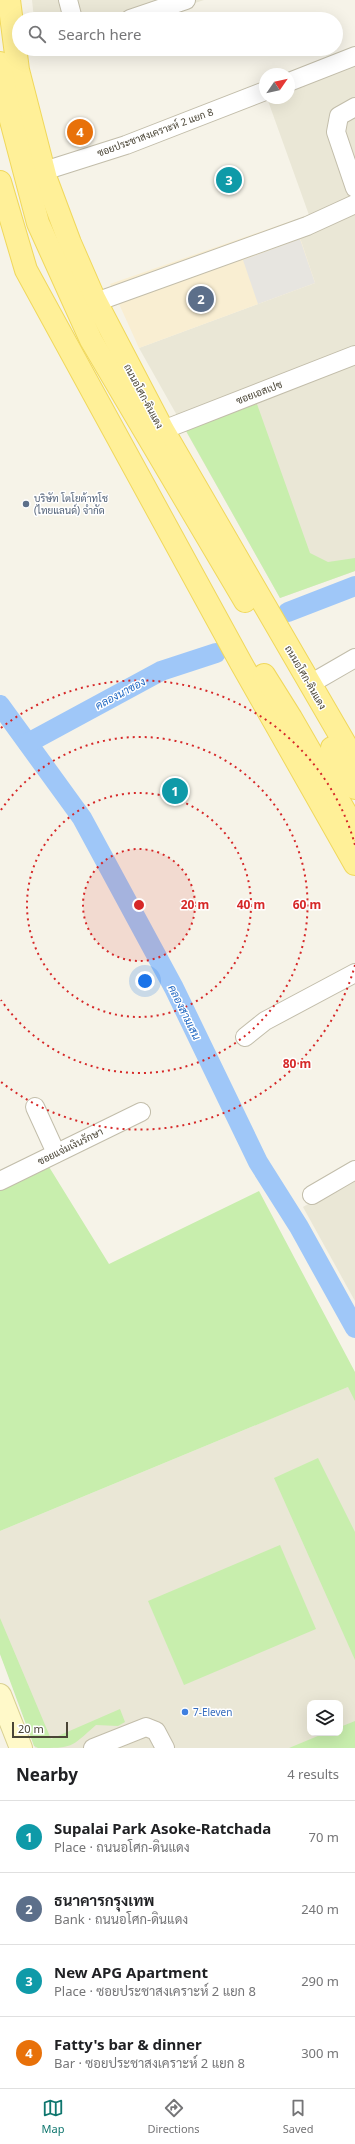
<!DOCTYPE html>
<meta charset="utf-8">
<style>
:root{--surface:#fff;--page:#f6f6f6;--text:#202124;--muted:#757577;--line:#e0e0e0;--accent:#0f766e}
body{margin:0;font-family:"Noto Sans",Sarabun,sans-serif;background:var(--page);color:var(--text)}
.controls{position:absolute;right:12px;bottom:12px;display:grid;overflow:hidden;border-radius:8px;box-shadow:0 4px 16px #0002}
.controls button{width:36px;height:36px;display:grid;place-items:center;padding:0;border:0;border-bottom:1px solid var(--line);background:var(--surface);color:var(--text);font:20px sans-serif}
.compass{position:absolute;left:259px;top:68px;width:36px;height:36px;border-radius:50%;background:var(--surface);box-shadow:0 4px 16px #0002;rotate:56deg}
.scale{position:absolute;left:12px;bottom:10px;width:56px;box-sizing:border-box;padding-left:4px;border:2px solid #4a4536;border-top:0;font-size:11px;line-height:14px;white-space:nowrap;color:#4a4536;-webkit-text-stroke:3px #fff;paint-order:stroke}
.you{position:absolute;left:145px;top:981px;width:14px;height:14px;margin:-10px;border:3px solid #fff;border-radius:50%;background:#1a73e8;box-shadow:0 0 0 6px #1a73e833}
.badge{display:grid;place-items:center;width:26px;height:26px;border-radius:50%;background:var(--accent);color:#fff;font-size:13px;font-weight:700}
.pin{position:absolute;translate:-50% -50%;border:2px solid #fff;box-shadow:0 1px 4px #0006}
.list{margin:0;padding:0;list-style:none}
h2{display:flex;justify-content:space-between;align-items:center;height:52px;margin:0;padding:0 16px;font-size:17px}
h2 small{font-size:13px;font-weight:400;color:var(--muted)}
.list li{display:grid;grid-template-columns:26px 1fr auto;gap:12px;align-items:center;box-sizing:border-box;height:72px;padding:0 16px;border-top:1px solid var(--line)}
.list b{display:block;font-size:15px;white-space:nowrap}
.list p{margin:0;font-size:13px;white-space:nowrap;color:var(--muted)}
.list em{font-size:13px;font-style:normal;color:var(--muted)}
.icon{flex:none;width:22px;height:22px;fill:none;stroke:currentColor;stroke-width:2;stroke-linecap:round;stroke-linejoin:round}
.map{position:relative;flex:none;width:355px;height:1748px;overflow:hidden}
.search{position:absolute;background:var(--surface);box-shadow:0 4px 16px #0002;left:12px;right:12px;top:12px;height:44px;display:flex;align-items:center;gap:10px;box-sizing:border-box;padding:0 14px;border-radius:22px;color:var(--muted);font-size:15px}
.sheet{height:340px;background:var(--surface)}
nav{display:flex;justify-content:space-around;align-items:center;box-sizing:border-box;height:56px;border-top:1px solid var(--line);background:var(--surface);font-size:11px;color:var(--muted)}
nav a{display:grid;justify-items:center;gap:2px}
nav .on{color:var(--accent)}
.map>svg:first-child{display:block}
.residential{fill:#eae7d6;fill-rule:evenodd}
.commercial{fill:#f9eed2}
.green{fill:#c8eead}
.parking{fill:#e7e5e0}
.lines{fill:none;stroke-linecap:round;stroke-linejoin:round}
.canal{stroke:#9fc7f8;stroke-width:20}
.street-casing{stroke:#c2bdaa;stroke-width:20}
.secondary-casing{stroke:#dad193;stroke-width:24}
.primary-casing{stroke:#f0d85c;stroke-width:24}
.street{stroke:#fff;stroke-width:18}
.secondary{stroke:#fff9c9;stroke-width:22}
.primary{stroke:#fff098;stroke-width:22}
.ring{fill:none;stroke:#d62828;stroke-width:2;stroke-dasharray:2 4}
.service-dot{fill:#5c6f8a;stroke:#fff;stroke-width:1.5}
.shop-dot{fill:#3f7fe0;stroke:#fff;stroke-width:1.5}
.labels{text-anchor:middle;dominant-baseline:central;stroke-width:3;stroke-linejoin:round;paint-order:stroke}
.street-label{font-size:10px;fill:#4a4536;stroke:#fff}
.service-label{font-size:10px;fill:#4e5e75;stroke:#fff;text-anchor:start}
.shop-label{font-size:10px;fill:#366cbe;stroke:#fff;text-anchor:start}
.water-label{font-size:11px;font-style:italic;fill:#2269c3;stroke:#fff}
.centre{fill:#d62828;stroke:#fff;stroke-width:2}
.ring-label{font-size:12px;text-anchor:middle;font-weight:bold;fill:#d62828;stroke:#fff;stroke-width:3;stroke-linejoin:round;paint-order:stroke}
</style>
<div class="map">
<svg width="355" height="1748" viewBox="0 0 355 1748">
<rect width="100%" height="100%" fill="#f6f3e8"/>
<g class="residential">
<polygon points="32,0 204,0 147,19 34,19"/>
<polygon points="37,49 58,49 38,56"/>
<polygon points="355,63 355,571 280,598 139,348 315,283 294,220 309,215 267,98 289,98 289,87"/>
<polygon points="355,1177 355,1301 303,1207"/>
<path d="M355,1384V1748H35L22,1709L0,1654V1531ZM310,1703H340V1733H310Z"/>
</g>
<polygon class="commercial" points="294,220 315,283 139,348 110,284"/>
<g class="green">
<polygon points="257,404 310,553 328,562 355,558 355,571 280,598 185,429"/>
<polygon points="46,1162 109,1264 259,1191 355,1372 355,1401 348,1387 0,1531 0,1186"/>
<polygon points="318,1458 355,1532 355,1660 274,1478"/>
<polygon points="280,1545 316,1629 184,1685 148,1601"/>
<path d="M0,1618L51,1739L120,1709L125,1722L118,1726L96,1725C70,1748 73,1748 38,1748L34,1746L0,1654Z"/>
<polygon points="355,1721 355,1748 289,1748 325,1733 340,1733 340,1727"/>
</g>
<polygon class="parking" points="300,239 315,283 258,304 243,260"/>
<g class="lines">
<g class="canal">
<polyline points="288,612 355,586"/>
<polyline points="0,705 82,818 174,988 258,1162 299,1227 355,1328"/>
<polyline points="28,743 161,671 216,653"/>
</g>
<defs>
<g id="street">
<polyline points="68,0 73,19"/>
<polyline points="130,19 186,0"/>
<polyline points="289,82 355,56"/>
<polyline points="355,107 339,116 336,132 355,188"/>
<polyline points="44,171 126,145 265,91"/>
<polyline points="96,302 307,226 355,204"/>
<polyline points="163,430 355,355"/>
<polyline points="310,684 355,658"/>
<polyline points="245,1037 265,1021 355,973"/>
<polyline points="35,1107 56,1153"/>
<polyline points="0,1181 141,1112"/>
<polyline points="312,1195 355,1170"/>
<polyline points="93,1748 146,1727 156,1731 165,1748"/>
</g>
<polyline id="secondary" points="0,1695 21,1748"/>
<g id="primary">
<polyline points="9,0 18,70 46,179 70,243 94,298 163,430 355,761"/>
<polyline points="0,63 9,113 38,223 91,340 245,601"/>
<polyline points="0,182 26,270 241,663 355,864"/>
<polyline points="264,675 291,718 355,829"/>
<polyline points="332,748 355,788"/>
</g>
</defs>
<use href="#street" class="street-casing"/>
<use href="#secondary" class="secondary-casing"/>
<use href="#primary" class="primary-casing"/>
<use href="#street" class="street"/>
<use href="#secondary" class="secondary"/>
<use href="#primary" class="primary"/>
</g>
<circle cx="139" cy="905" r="56" fill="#d62828" fill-opacity=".12"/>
<g class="ring">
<circle cx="139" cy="905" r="56"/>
<circle cx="139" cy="905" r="112"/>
<path d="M1 810A168 168 0 1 1 1 1000"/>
<path d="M355 965A224 224 0 0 1 1 1082M1 728A224 224 0 0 1 355 845"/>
</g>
<circle class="service-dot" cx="26" cy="504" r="4"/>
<circle class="shop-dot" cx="185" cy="1712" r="4"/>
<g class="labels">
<g class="street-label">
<text transform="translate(155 132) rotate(-20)">ซอยประชาสงเคราะห์ 2 แยก 8</text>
<text transform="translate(259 392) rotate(-21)">ซอยเอสเปซ</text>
<text transform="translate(144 396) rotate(62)">ถนนอโศก-ดินแดง</text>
<text transform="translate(306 677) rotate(60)">ถนนอโศก-ดินแดง</text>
<text transform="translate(70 1146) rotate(-26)">ซอยแจ่มเงินรักษา</text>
</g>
<g class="service-label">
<text x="34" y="498">บริษัท โตโยต้าทูโช<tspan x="34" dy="12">(ไทยแลนด์) จำกัด</tspan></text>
</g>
<g class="shop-label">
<text x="193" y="1712">7-Eleven</text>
</g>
<g class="water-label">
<text transform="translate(120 693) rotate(-28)">คลองนาซอง</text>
<text transform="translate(185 1012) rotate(64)">คลองสามเสน</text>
</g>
</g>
<circle cx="139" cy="905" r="6" class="centre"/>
<g class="ring-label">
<text x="195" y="909">20 m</text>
<text x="251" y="909">40 m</text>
<text x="307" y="909">60 m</text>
<text x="297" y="1068">80 m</text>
</g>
</svg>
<div class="controls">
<button><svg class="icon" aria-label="layers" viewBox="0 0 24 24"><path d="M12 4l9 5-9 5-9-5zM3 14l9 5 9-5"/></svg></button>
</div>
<svg class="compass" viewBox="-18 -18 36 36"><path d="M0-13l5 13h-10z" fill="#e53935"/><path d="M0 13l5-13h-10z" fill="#757577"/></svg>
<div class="scale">20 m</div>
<div class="you"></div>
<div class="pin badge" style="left:175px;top:791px;background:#0f9aa8">1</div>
<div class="pin badge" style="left:201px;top:299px;background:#5c6f8a">2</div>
<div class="pin badge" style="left:229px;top:180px;background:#0f9aa8">3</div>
<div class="pin badge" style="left:80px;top:132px;background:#e8710a">4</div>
<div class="search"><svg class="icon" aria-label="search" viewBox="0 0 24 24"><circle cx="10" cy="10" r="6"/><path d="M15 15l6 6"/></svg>Search here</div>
</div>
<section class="sheet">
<h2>Nearby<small>4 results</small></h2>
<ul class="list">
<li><span class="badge" style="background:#0f9aa8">1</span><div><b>Supalai Park Asoke-Ratchada</b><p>Place · ถนนอโศก-ดินแดง</p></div><em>70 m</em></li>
<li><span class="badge" style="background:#5c6f8a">2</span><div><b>ธนาคารกรุงเทพ</b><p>Bank · ถนนอโศก-ดินแดง</p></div><em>240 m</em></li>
<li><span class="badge" style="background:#0f9aa8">3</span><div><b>New APG Apartment</b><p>Place · ซอยประชาสงเคราะห์ 2 แยก 8</p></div><em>290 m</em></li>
<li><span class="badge" style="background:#e8710a">4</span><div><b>Fatty's bar &amp; dinner</b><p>Bar · ซอยประชาสงเคราะห์ 2 แยก 8</p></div><em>300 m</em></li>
</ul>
</section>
<nav>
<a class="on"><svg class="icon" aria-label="map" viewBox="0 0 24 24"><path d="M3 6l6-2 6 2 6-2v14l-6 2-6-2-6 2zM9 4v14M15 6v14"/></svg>Map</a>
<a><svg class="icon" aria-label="directions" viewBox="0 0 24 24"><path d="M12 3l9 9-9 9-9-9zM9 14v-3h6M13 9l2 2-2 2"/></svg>Directions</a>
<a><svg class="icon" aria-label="saved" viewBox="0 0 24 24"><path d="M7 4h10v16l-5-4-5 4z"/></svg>Saved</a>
</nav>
